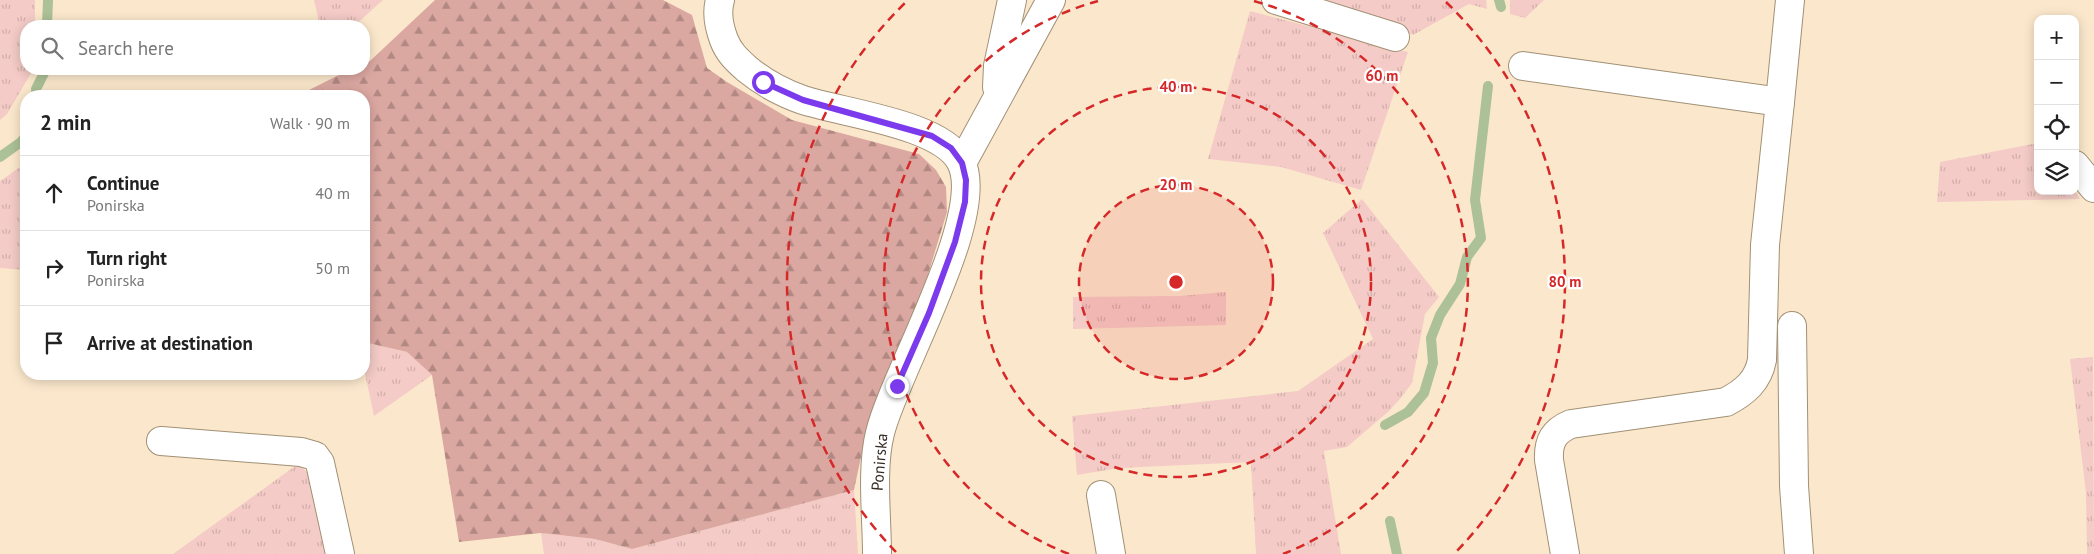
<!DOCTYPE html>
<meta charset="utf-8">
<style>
:root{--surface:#fff;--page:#f2f2f2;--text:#222;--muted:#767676;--line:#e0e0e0}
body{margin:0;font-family:"PT Sans",sans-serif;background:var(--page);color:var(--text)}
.controls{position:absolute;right:15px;top:15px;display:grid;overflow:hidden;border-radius:10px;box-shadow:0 2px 12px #0003}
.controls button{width:45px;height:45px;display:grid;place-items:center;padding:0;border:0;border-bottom:1px solid var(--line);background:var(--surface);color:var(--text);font:25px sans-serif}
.stop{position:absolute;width:15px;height:15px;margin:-11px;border:4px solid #7c3aed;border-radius:50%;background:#fff}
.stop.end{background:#7c3aed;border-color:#fff;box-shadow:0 1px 5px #0008}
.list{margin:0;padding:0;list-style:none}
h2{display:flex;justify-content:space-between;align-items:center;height:65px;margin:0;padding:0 20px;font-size:21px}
h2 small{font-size:16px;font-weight:400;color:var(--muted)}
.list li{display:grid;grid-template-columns:32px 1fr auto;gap:15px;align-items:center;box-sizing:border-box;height:75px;padding:0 20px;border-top:1px solid var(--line)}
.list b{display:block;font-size:19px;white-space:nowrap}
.list p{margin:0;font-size:16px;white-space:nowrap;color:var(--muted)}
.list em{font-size:16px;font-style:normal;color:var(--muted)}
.icon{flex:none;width:28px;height:28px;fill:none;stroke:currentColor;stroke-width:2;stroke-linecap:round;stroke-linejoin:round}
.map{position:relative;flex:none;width:2094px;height:554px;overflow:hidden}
.search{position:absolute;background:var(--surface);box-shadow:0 2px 12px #0003;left:20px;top:20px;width:350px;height:55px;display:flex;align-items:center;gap:12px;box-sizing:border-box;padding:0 18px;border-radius:20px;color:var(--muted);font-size:19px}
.panel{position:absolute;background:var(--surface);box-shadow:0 2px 12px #0003;left:20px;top:90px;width:350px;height:290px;border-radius:20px}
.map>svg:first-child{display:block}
.grass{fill:url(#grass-tufts)}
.forest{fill:url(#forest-firs)}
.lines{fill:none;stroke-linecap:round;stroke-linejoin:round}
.stream{stroke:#acc197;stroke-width:10}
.minor-casing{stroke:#a19075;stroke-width:30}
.minor{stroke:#fff;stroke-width:28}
.route{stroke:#7c3aed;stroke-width:6}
.ring{fill:none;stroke:#d62828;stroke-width:2.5;stroke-dasharray:9 6}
.labels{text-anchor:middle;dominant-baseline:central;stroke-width:4.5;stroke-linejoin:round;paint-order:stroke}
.street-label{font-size:16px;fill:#342c22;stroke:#fff}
.centre{fill:#d62828;stroke:#fff;stroke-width:2.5}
.ring-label{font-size:15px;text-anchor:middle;font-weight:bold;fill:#d62828;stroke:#fff;stroke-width:4.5;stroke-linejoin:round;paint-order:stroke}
</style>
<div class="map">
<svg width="2094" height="554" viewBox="0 0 2094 554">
<defs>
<pattern id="grass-tufts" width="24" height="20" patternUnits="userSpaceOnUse" patternTransform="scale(1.25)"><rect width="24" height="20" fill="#f4cbc6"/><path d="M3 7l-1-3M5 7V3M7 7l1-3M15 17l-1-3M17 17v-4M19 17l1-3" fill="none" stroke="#d2aeaa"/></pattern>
<pattern id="forest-firs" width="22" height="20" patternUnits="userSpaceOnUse" patternTransform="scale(1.25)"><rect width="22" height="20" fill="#dba7a1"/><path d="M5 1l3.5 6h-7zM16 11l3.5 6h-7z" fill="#b28883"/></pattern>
</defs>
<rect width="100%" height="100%" fill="#fbe8cc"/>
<g class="grass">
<polygon points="0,0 35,0 35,26 26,26 26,69 33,70 7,114 0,120"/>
<polygon points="314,0 383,0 354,26 320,26"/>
<polygon points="1323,0 1486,0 1487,9 1469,4 1413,35"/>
<polygon points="1510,0 1544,0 1525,18 1510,14"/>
<polygon points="1250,11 1408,52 1361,190 1281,167 1208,159"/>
<polygon points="2038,143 2038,191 2075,191 2080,199 1937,202 1940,162"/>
<polygon points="26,163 26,270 0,268 0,181"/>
<polygon points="1362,199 1439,297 1425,314 1412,383 1400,399 1389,411 1347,447 1324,451 1341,554 1256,554 1251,462 1119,468 1077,475 1072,416 1298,391 1373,339 1323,233"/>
<polygon points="1226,292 1226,325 1073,329 1073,297 1180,296"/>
<polygon points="364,342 407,352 432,375 374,416 364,369"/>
<polygon points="2093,357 2094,554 2087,554 2086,493 2070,359"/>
<polygon points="298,464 308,473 327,554 173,554"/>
<polygon points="854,490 858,554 544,554 541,533 595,539 632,549"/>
</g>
<polygon class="forest" points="435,0 663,0 692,15 707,68 727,82 792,120 919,154 936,170 946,187 947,212 923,291 869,419 854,490 632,549 595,539 541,533 459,542 432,375 407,352 364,342 364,96 297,96 351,69 364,69 364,63 370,61"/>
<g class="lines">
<g class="stream">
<polyline points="1499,0 1501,7"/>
<polyline points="47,26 48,0"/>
<polyline points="37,96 36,89 46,69"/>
<polyline points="0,157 21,142 26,136"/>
<polyline points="1385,425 1408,412 1424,393 1433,363 1431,338 1440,315 1460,284 1467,257 1481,238 1475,200 1488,86"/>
<polyline points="1390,521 1397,554"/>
</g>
<defs>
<g id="minor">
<path d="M720,0C716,14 719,27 724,40C729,53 737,60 747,69C764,83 783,93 803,100C843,113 942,124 961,162C988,215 894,374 880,433C871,468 877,518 877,554"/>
<polyline points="1276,0 1395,37"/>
<path d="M1523,66L1780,102L1765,245L1762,360C1758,381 1745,392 1726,402L1571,424C1554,431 1548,441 1549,460L1565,554"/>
<polyline points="997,87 998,66 1012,0"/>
<polyline points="1780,102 1790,0"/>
<polyline points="962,163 1051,0"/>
<polyline points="2075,165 2094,188"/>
<polyline points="1792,326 1794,486 1799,554"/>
<polyline points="161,441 301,452 315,456 320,463 340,554"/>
<polyline points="1101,495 1111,554"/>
</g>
</defs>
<use href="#minor" class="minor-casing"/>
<use href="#minor" class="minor"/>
</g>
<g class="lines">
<polyline class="route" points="763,82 803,100 932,136 951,148 962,163 966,180 965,202 955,242 929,313 897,386"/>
</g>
<circle cx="1176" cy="282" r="97" fill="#d62828" fill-opacity=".12"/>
<g class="ring">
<circle cx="1176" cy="282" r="97"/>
<circle cx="1176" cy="282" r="195"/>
<path d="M1069 554A292 292 0 0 1 1098 1M1254 1A292 292 0 0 1 1283 554"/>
<path d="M896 552A389 389 0 0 1 906 2M1446 2A389 389 0 0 1 1456 552"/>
</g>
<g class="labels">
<g class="street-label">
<text transform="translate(879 462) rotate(-85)">Ponirska</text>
</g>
</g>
<circle cx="1176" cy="282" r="8" class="centre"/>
<g class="ring-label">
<text x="1382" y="81">60 m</text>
<text x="1176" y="92">40 m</text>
<text x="1176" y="190">20 m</text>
<text x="1565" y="287">80 m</text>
</g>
</svg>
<div class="controls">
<button>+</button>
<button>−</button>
<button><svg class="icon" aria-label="locate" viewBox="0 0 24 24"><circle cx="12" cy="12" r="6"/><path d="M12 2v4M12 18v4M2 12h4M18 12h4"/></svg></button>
<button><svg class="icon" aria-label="layers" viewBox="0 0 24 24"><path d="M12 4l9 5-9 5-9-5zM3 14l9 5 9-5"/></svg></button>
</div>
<div class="stop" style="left:763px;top:82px"></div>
<div class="stop end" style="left:897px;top:386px"></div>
<div class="search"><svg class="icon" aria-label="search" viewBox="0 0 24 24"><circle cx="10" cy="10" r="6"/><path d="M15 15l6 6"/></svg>Search here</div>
<section class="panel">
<h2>2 min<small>Walk · 90 m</small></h2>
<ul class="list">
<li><svg class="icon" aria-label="ahead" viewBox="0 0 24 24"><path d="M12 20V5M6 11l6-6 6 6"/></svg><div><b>Continue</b><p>Ponirska</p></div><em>40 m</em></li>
<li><svg class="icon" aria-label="right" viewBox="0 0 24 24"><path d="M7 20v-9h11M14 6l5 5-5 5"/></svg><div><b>Turn right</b><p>Ponirska</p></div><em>50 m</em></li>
<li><svg class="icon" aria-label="arrive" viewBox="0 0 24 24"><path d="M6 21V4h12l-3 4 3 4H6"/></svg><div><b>Arrive at destination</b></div></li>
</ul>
</section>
</div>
